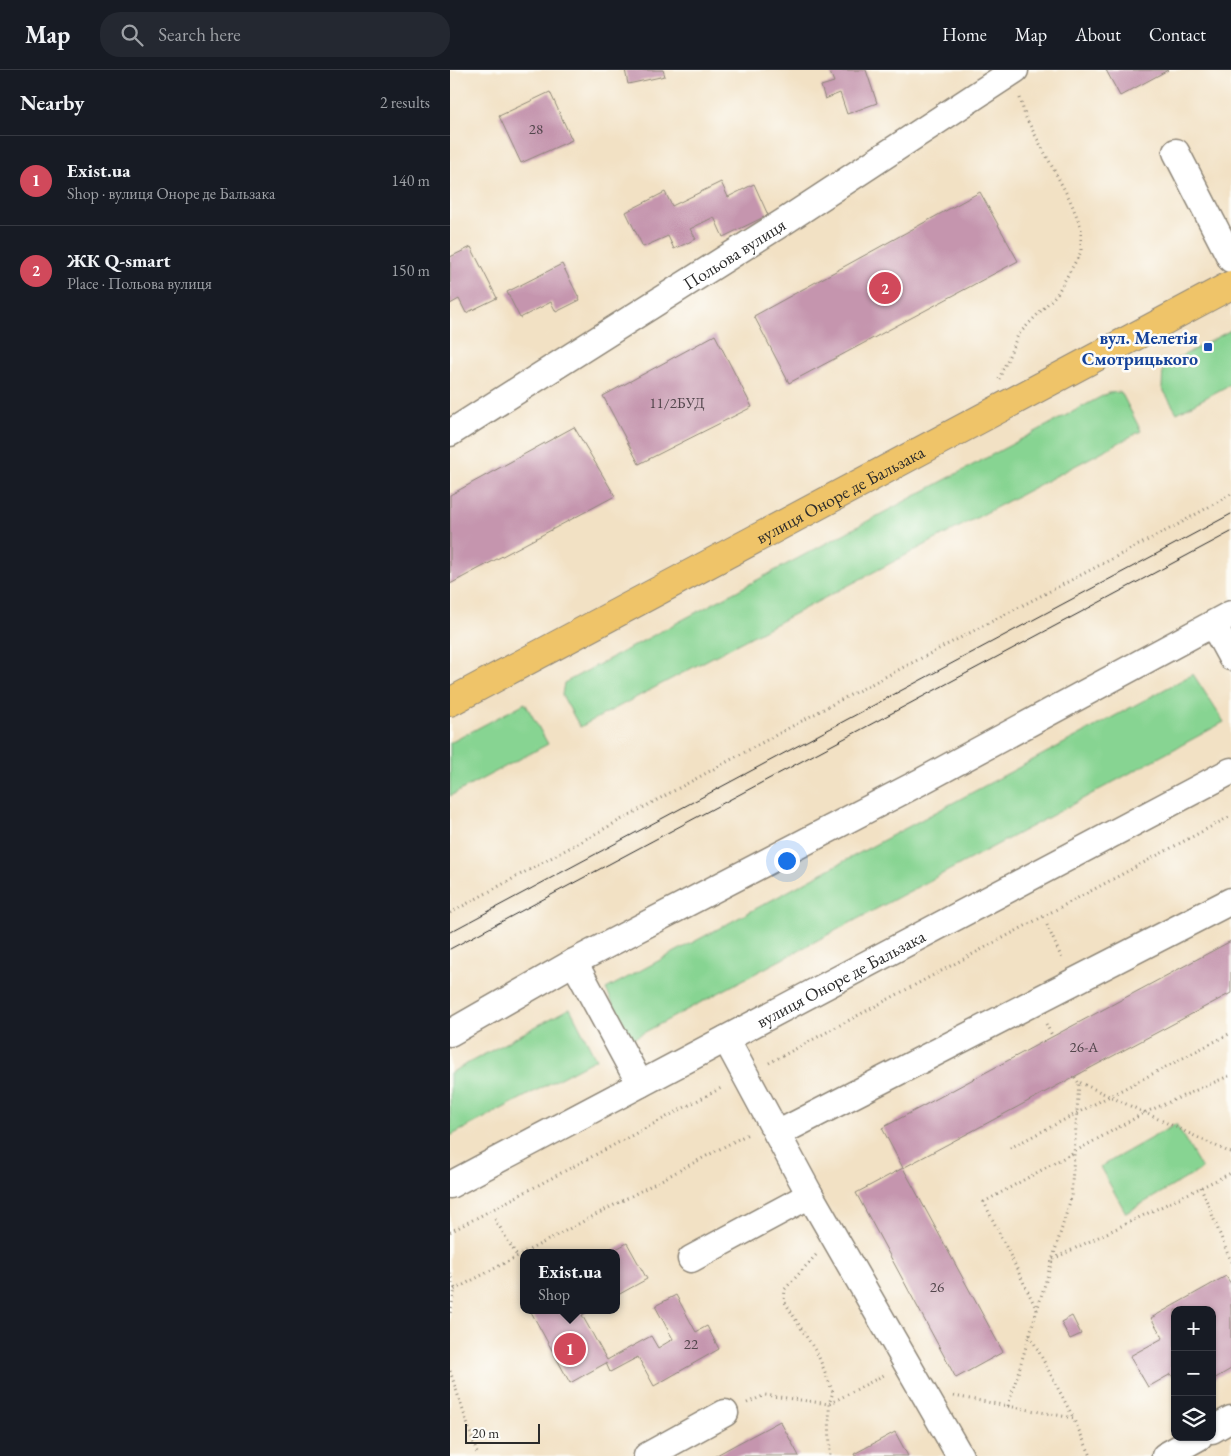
<!DOCTYPE html>
<meta charset="utf-8">
<style>
:root{--surface:#171b24;--page:#242831;--text:#f1f3f6;--muted:#9ea1a6;--line:#363941;--accent:#d1495b}
body{margin:0;font-family:"EB Garamond",serif;background:var(--page);color:var(--text)}
.controls{position:absolute;right:15px;bottom:15px;display:grid;overflow:hidden;border-radius:10px;box-shadow:0 1px 4px #0004}
.controls button{width:45px;height:45px;display:grid;place-items:center;padding:0;border:0;border-bottom:1px solid var(--line);background:var(--surface);color:var(--text);font:25px sans-serif}
.scale{position:absolute;left:15px;bottom:12px;width:75px;box-sizing:border-box;padding-left:5px;border:2px solid #2b2b2b;border-top:0;font-size:14px;line-height:18px;white-space:nowrap;color:#2b2b2b;-webkit-text-stroke:4px #fdfcf7;paint-order:stroke}
.you{position:absolute;left:336px;top:790px;width:18px;height:18px;margin:-12px;border:4px solid #fff;border-radius:50%;background:#1a73e8;box-shadow:0 0 0 8px #1a73e833}
.badge{display:grid;place-items:center;width:32px;height:32px;border-radius:50%;background:var(--accent);color:#fff;font-size:16px;font-weight:700}
.pin{position:absolute;translate:-50% -50%;border:2px solid #fff;box-shadow:0 1px 5px #0006}
.popup{position:absolute;left:70px;top:1179px;width:100px;height:65px;box-sizing:border-box;display:grid;place-content:center;border-radius:10px;background:var(--surface);filter:drop-shadow(0 1px 4px #0005);font-size:16px;white-space:nowrap;color:var(--muted)}
.popup b{font-size:19px;color:var(--text)}
.popup::after{content:'';position:absolute;left:50%;top:100%;margin-left:-10px;border:10px solid transparent;border-top-color:var(--surface)}
.list{margin:0;padding:0;list-style:none}
h2{display:flex;justify-content:space-between;align-items:center;height:65px;margin:0;padding:0 20px;font-size:21px}
h2 small{font-size:16px;font-weight:400;color:var(--muted)}
.list li{display:grid;grid-template-columns:32px 1fr auto;gap:15px;align-items:center;box-sizing:border-box;height:90px;padding:0 20px;border-top:1px solid var(--line)}
.list b{display:block;font-size:19px;white-space:nowrap}
.list p{margin:0;font-size:16px;white-space:nowrap;color:var(--muted)}
.list em{font-size:16px;font-style:normal;color:var(--muted)}
.icon{flex:none;width:28px;height:28px;fill:none;stroke:currentColor;stroke-width:2;stroke-linecap:round;stroke-linejoin:round}
.map{position:relative;flex:none;width:781px;height:1386px;overflow:hidden}
header{display:flex;align-items:center;gap:30px;box-sizing:border-box;height:70px;padding:0 25px;background:var(--surface);border-bottom:1px solid var(--line)}
header strong{font-size:24px}
nav{display:flex;gap:28px;margin-inline-start:auto;font-size:18px}
.search{width:350px;height:45px;background:var(--page);display:flex;align-items:center;gap:12px;box-sizing:border-box;padding:0 18px;border-radius:20px;color:var(--muted);font-size:19px}
main{display:flex}
aside{flex:1;background:var(--surface)}
.map>svg:first-child{display:block}
.green{fill:#87d492;stroke:#59805e}
.building{fill:#c595ae}
.lines{fill:none;stroke-linecap:round;stroke-linejoin:round}
.minor-casing{stroke:#8e8678;stroke-width:29}
.major-casing{stroke:#8e8678;stroke-width:30}
.path{stroke:#8e8678;stroke-width:3;stroke-dasharray:1 4;stroke-linecap:butt}
.minor{stroke:#fff;stroke-width:26}
.major{stroke:#efc469;stroke-width:28}
.tram{stroke:#2b2b2b;stroke-width:1}
.transit-dot{fill:#1a4fb4;stroke:#fdfcf7;stroke-width:2}
.labels{text-anchor:middle;dominant-baseline:central;stroke-width:5;stroke-linejoin:round;paint-order:stroke}
.number-label{font-size:15px;fill:#52464c}
.street-label{font-size:18px;fill:#2b2b2b;stroke:#fdfcf7}
.transit-label{font-size:18px;font-weight:bold;fill:#164399;stroke:#fdfcf7;text-anchor:end}
</style>
<header>
<strong>Map</strong>
<div class="search"><svg class="icon" aria-label="search" viewBox="0 0 24 24"><circle cx="10" cy="10" r="6"/><path d="M15 15l6 6"/></svg>Search here</div>
<nav><a>Home</a><a>Map</a><a>About</a><a>Contact</a></nav>
</header>
<main>
<aside>
<h2>Nearby<small>2 results</small></h2>
<ul class="list">
<li><span class="badge">1</span><div><b>Exist.ua</b><p>Shop · вулиця Оноре де Бальзака</p></div><em>140 m</em></li>
<li><span class="badge">2</span><div><b>ЖК Q-smart</b><p>Place · Польова вулиця</p></div><em>150 m</em></li>
</ul>
</aside>
<div class="map">
<svg width="781" height="1386" viewBox="0 0 781 1386">
<rect width="100%" height="100%" fill="#fdfcf7"/>
<filter id="ink" filterUnits="userSpaceOnUse"><feTurbulence type="fractalNoise" baseFrequency=".02" numOctaves="2"/><feDisplacementMap in="SourceGraphic" scale="10" xChannelSelector="R" yChannelSelector="G"/><feConvolveMatrix kernelMatrix="1 2 1 2 8 2 1 2 1" color-interpolation-filters="sRGB"/></filter>
<filter id="wash" filterUnits="userSpaceOnUse"><feTurbulence type="fractalNoise" baseFrequency=".0096" numOctaves="4" result="noise"/><feDisplacementMap in="SourceGraphic" scale="20" xChannelSelector="R" yChannelSelector="G"/><feGaussianBlur stdDeviation="1.12" result="paint"/><feColorMatrix in="noise" values="0 0 0 0 0 0 0 0 0 0 0 0 0 0 0 0 0 1.4 0 .05"/><feComposite in="paint" operator="in"/></filter>
<g filter="url(#wash)">
<rect width="100%" height="100%" fill="#f2e1c4"/>
<g class="green">
<polygon points="781,260 781,314 727,343 712,318 713,296"/>
<polygon points="671,322 691,361 130,657 112,625 114,613 658,323"/>
<polygon points="743,604 774,652 601,746 180,970 156,919"/>
<polygon points="75,633 98,674 0,726 0,673"/>
<polygon points="120,938 146,989 0,1066 0,1003"/>
<polygon points="726,1054 752,1099 676,1143 650,1097"/>
</g>
<g id="blocks">
<g class="building">
<polygon points="175,0 213,0 215,6 178,14"/>
<polygon points="379,0 416,0 427,33 397,44 390,23 375,29 371,16 384,12"/>
<polygon points="656,0 718,0 670,26"/>
<polygon points="100,22 122,70 71,93 49,46"/>
<polygon points="271,112 278,127 304,114 318,145 273,167 264,147 240,159 246,169 224,179 218,166 193,177 176,142 215,122 222,136"/>
<polygon points="530,122 568,191 339,313 304,246"/>
<polygon points="21,177 47,228 16,243 9,229 0,234 0,187"/>
<polygon points="112,194 130,230 106,242 101,232 70,248 57,222"/>
<polygon points="265,265 302,337 189,394 153,326"/>
<polygon points="124,357 165,426 0,514 0,425"/>
<polygon points="781,871 781,923 453,1098 432,1058"/>
<polygon points="453,1098 553,1282 506,1308 406,1123"/>
<polygon points="177,1173 197,1209 166,1226 166,1183 159,1183"/>
<polygon points="776,1206 781,1214 781,1299 762,1310 762,1240 725,1240 725,1311 721,1304 698,1317 680,1286 713,1268 701,1248"/>
<polygon points="226,1225 246,1262 257,1256 269,1279 204,1316 188,1287 160,1302 156,1293 120,1313 80,1240 141,1240 132,1245 157,1290 201,1266 208,1278 223,1269 205,1236"/>
<polygon points="622,1246 631,1264 620,1269 611,1252"/>
<polygon points="330,1351 349,1386 265,1386 285,1375"/>
<polygon points="445,1362 458,1386 405,1386 404,1384"/>
</g>
</g>
</g>
<g filter="url(#ink)">
<use href="#blocks" fill-opacity="0" stroke="#8e8678" stroke-width="1"/>
<g class="lines">
<defs>
<g id="minor">
<polyline points="726,82 781,189"/>
<path id="s1" d="M0,363L335,151L565,0"/>
<polyline points="763,554 781,587"/>
<polyline points="124,892 190,1014"/>
<polyline points="0,963 124,892 472,711 781,544"/>
<polyline points="276,969 360,1125 510,1386"/>
<polyline points="327,1064 781,831"/>
<path id="s2" d="M0,1115L781,701"/>
<polyline points="241,1189 360,1125"/>
<polyline points="762,1360 781,1349"/>
<polyline points="197,1386 275,1343"/>
<polyline points="715,1386 749,1367"/>
</g>
<g id="major">
<path id="s3" d="M0,632L781,215"/>
</g>
</defs>
<use href="#minor" class="minor-casing"/>
<use href="#major" class="major-casing"/>
<g class="path">
<polyline points="549,309 568,265 607,224 631,182 631,157 620,130 575,46 570,28"/>
<polyline points="0,843 381,635 729,454 781,424"/>
<polyline points="597,855 612,889"/>
<polyline points="596,954 603,967"/>
<polyline points="319,993 781,746"/>
<polyline points="625,1007 628,1012"/>
<polyline points="560,1078 781,963"/>
<polyline points="751,1117 781,1192"/>
<polyline points="45,1149 67,1186"/>
<polyline points="0,1162 273,1017"/>
<polyline points="366,1185 335,1219 334,1231 368,1285 383,1322 379,1334 380,1386"/>
<polyline points="603,1189 781,1103"/>
<polyline points="0,1203 5,1219 0,1244"/>
<polyline points="0,1222 298,1064"/>
<polyline points="587,1240 534,1132 696,1042 781,1005"/>
<polyline points="580,1265 623,1347"/>
<polyline points="0,1301 28,1386"/>
<polyline points="504,1326 623,1348 641,1386"/>
<polyline points="297,1333 315,1325 379,1334 434,1305"/>
<polyline points="558,1336 621,1128 629,1012 781,1083"/>
</g>
<use href="#minor" class="minor"/>
<use href="#major" class="major"/>
<g class="tram">
<polyline points="0,862 781,444"/>
<polyline points="0,879 781,462"/>
</g>
</g>
</g>
<rect class="transit-dot" x="753" y="272" width="10" height="10" rx="2.5"/>
<g class="labels">
<g class="number-label">
<text x="86" y="58">28</text>
<text x="227" y="332">11/2БУД</text>
<text x="634" y="976">26-А</text>
<text x="487" y="1216">26</text>
<text x="241" y="1273">22</text>
</g>
<g class="street-label">
<text stroke="none"><textPath href="#s1" startOffset="336">Польова вулиця</textPath></text>
<text stroke="none"><textPath href="#s3" startOffset="442">вулиця Оноре де Бальзака</textPath></text>
<text stroke="none"><textPath href="#s2" startOffset="442">вулиця Оноре де Бальзака</textPath></text>
</g>
<g class="transit-label">
<text x="748" y="267">вул. Мелетія<tspan x="748" dy="21">Смотрицького</tspan></text>
</g>
</g>
</svg>
<div class="controls">
<button>+</button>
<button>−</button>
<button><svg class="icon" aria-label="layers" viewBox="0 0 24 24"><path d="M12 4l9 5-9 5-9-5zM3 14l9 5 9-5"/></svg></button>
</div>
<div class="scale">20 m</div>
<div class="you"></div>
<div class="pin badge" style="left:120px;top:1279px">1</div>
<div class="popup"><b>Exist.ua</b>Shop</div>
<div class="pin badge" style="left:435px;top:218px">2</div>
</div>
</main>
